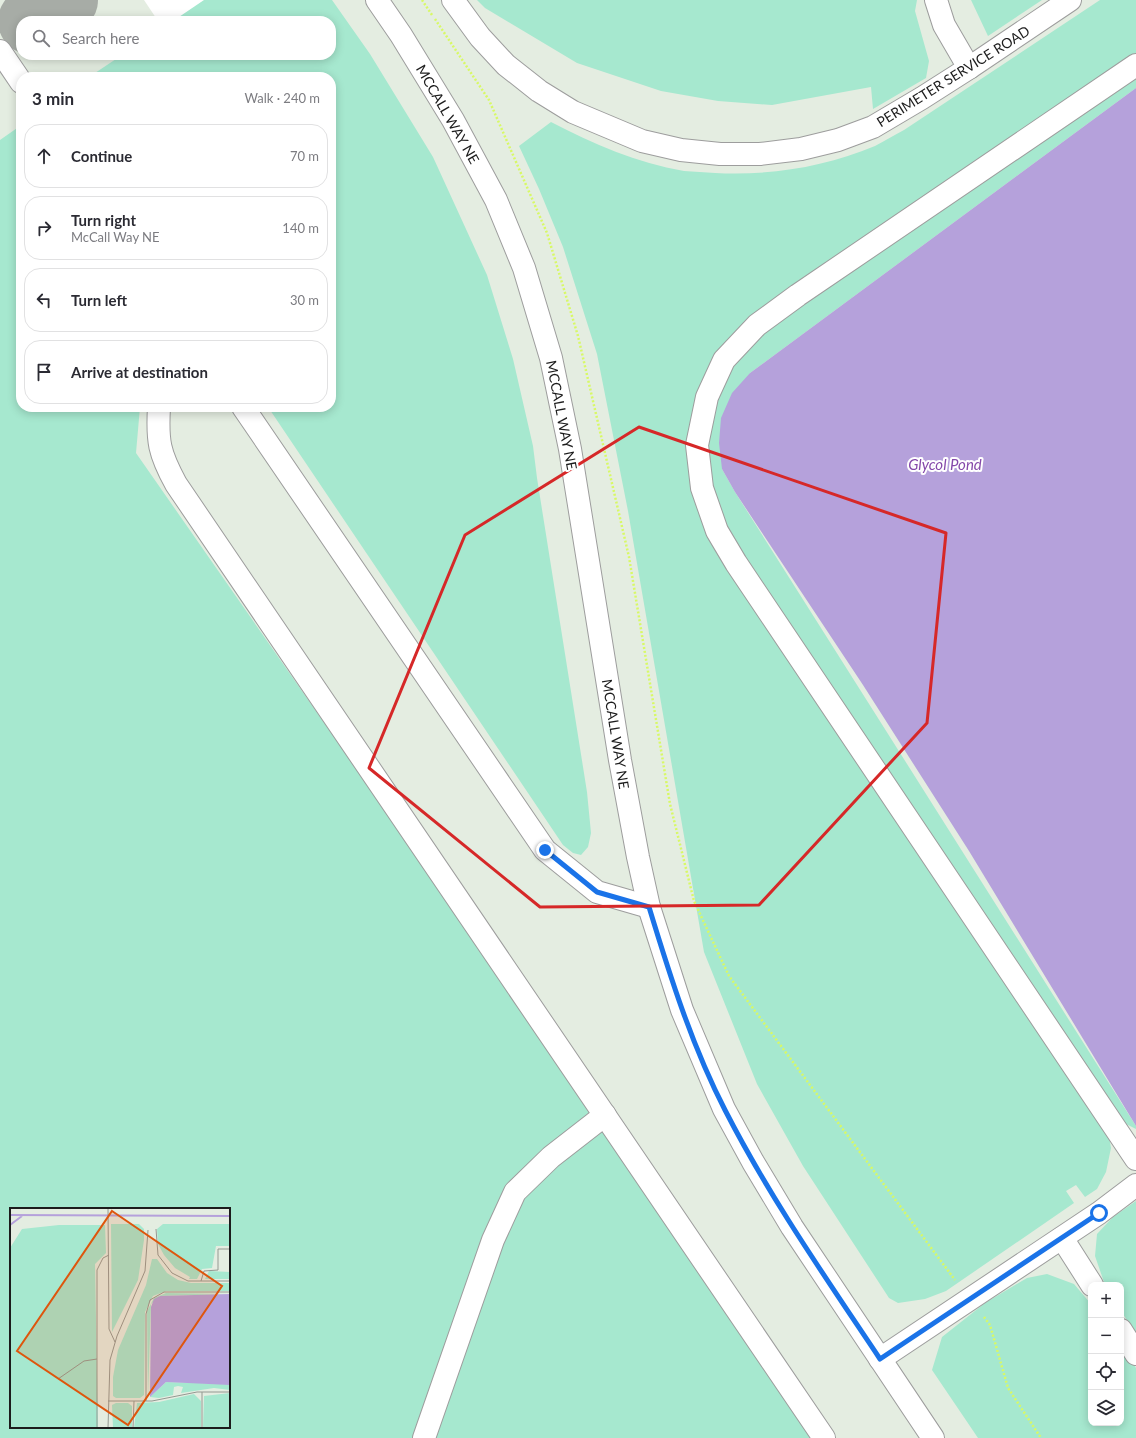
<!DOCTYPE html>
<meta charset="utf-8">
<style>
:root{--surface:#fff;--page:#f7f7f7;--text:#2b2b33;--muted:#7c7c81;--line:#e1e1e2}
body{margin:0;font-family:Lato,sans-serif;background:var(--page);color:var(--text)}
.controls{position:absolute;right:12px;bottom:12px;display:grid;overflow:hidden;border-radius:8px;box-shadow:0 2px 10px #0003}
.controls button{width:36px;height:36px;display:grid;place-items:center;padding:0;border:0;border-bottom:1px solid var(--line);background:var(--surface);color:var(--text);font:20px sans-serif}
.stop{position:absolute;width:12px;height:12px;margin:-9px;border:3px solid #1a73e8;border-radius:50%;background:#fff}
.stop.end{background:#1a73e8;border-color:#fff;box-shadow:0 1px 4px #0008}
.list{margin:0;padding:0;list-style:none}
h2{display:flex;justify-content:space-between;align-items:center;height:52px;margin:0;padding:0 16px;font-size:17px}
h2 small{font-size:13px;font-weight:400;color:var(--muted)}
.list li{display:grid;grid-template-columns:26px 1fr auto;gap:12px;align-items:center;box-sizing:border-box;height:64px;margin:0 8px 8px;padding:0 8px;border:1px solid var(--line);border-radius:16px}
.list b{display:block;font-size:15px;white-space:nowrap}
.list p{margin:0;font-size:13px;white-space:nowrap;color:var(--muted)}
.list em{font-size:13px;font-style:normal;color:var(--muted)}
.icon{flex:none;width:22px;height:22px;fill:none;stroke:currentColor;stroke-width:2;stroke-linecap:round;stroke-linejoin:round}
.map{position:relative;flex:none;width:1136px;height:1438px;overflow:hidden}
.search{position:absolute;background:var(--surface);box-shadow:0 2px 10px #0003;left:16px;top:16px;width:320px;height:44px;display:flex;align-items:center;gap:10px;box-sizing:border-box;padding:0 14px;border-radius:16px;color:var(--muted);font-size:15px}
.panel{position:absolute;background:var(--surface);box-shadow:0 2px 10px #0003;left:16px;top:72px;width:320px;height:340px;border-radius:16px}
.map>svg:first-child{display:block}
.grass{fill:#a6e8cf;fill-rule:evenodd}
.water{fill:#b5a1db}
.pier{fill:#fff}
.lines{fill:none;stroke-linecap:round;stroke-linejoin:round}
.taxiway{stroke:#a7aca6;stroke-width:68}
.minor-casing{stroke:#9d9d9d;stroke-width:24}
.path{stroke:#d8f966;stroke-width:2.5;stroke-dasharray:2 2;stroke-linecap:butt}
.minor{stroke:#fff;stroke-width:22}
.route{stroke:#1a73e8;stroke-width:5}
.marked{fill:none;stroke:#d62828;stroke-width:3;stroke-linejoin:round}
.labels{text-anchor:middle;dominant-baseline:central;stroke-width:4;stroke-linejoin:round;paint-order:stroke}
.street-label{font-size:14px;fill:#1c1c1c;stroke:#fff}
.water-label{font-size:15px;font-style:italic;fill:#8549aa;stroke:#fff}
.inset-river{fill:none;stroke:#b5a1db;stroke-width:2}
.inset-road{fill:none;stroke:#949992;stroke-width:1}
.view{fill:#de560d;fill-opacity:0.15;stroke:#de560d;stroke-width:2}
.inset-edge{fill:none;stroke:#1c1c1c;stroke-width:2}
</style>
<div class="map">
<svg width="1136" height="1438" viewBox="0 0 1136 1438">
<rect width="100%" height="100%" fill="#e4ede1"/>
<g class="grass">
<polygon points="203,0 332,0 370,54 433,157 487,275 513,359 533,446 537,478 587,792 591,833 588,847 581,855 573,853 563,845 268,407 331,407 331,77 89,77 122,55 331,55 331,21 172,21"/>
<polygon points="477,0 917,0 915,11 929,61 926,78 873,109 871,87 772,105 718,101 661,91 577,63 485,8"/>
<polygon points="971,0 1042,0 988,36"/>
<path d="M1100,0H1136V57L725,344L697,504L1108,1130L1111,1148L1106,1172L1097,1189L1085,1197L1076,1185L1066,1191L1074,1203L946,1291L925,1299L898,1303L889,1298L803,1166L757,1084L704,952L628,511L597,354L563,247L539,189L519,146L551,122C593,144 637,163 684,171C694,172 705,172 715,173C769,176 825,167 875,146C885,141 894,135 904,130Z"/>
<polygon points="1136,78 1136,88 750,373 722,469 735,492 1136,1126 1136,1129 1124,1123 729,538 711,496 705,452 710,415 727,376 747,348 776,322"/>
<path d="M20,126L21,407H140L136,453L823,1438H0V140ZM11,1209H229V1427H11Z"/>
<polygon points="1136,1201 1136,1334 1121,1311 1121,1285 1105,1285 1095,1256 1097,1234 1113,1217"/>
<polygon points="1047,1274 1074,1284 1091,1304 1091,1423 1121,1423 1121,1344 1136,1368 1136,1438 978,1438 932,1370 942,1337 985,1303 1027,1278"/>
</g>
<polygon class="water" points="1136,88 1136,1126 969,851 863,685 735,492 722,469 719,443 721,418 732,393 750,373"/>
<polygon class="pier" points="144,0 204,0 173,21 158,21"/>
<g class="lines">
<polyline class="taxiway" points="32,21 64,0"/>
<defs>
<g id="minor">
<polyline points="377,0 401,35 453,120 496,200 524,268 551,358 570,449 620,760 638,857 649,907 682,1010 724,1109 753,1162 792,1227 933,1438"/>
<polyline points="453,0 480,37 506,65 539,91 573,112 642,141 681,150 720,154 760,154 801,149 838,140 873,127 922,98 969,68 1070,0"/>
<polyline points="936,0 944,25 969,68"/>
<polyline points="0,51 21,82"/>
<polyline points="1136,65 798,295 757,325 724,360 707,397 697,445 702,488 717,531 736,563 1136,1159"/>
<path d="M159,407C157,441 159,453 176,484L824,1438"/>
<polyline points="243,407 545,850 597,892 649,907"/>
<polyline points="1062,1238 1092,1285"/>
<polyline points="1121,1330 1136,1354"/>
<polyline points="880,1359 1099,1213 1136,1185"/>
<polyline points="424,1438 493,1240 515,1192 551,1157 605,1115"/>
</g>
</defs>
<use href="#minor" class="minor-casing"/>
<g class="path">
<polyline points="422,0 432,15"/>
<polyline points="435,19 489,100 547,233 578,336 629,557 670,804 694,901 729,976 955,1280"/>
<polyline points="984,1317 990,1325 1008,1388 1041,1438"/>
</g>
<use href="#minor" class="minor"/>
</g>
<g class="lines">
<path class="route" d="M545,850L597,892L649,907C670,976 692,1046 725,1110C770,1198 826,1278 880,1359L1099,1213"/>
</g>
<path class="marked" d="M639,427L946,533L927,723L759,905L540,907L369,768L465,535Z"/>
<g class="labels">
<g class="street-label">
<text transform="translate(953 76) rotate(-32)">PERIMETER SERVICE ROAD</text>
<text transform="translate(448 114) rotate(60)">MCCALL WAY NE</text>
<text transform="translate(562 415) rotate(79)">MCCALL WAY NE</text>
<text transform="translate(616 734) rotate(81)">MCCALL WAY NE</text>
</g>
<g class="water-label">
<text x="945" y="464">Glycol Pond</text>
</g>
</g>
<g transform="translate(10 1208)">
<rect width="220" height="220" fill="#e4ede1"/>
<path d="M101,16H129L134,21V32L128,72L102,124ZM153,16H220V38H206L202,60L192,61L187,71H179L180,69L165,60L154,47L148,36L147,21ZM49,17H95L96,45L85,56L88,220H0V40L12,21ZM142,51H147L157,65L168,72L181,75H220V83H156L143,88L135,104L134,187L130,190H106L103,188V169L108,142L136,77ZM199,63L220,64V71H195ZM156,85L220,86L150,88L141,96L138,188L137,103L144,90ZM156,174L220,176V182L204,180L171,185L173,179L168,178L164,179L163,187L149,190L140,189ZM220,185V220H193L194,188ZM184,186L191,193V220H124L127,195L149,194ZM106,195H118L122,198V220H103L102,197Z" fill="#a6e8cf"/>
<path d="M220,86V177L156,174L140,189L141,99L144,91L150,88Z" fill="#b5a1db"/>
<path class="inset-river" d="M0,7L220,8M0,17L12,8"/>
<path class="inset-road" d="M98,0L99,121L105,134M146,21L148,47L162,65L178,73H220M191,73L194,63L208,62V41H220M48,171L74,153L87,151M98,193H142L187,184H220M136,193V106L140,92L154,84H220M87,220V62L93,50L99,47M98,220L100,152L107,128L135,63L138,22M123,220L124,193M192,220V184"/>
<path class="view" d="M102,3L212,78L118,217L7,143Z"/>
<rect width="220" height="220" class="inset-edge"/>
</g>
</svg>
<div class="controls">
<button>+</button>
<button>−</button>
<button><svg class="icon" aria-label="locate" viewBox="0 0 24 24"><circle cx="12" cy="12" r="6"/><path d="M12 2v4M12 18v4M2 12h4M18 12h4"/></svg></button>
<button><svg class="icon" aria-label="layers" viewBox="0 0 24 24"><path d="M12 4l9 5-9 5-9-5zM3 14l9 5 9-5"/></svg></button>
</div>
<div class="stop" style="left:1099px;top:1213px"></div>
<div class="stop end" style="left:545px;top:850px"></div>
<div class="search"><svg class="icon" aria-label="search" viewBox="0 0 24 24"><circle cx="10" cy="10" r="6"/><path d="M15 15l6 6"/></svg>Search here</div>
<section class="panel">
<h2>3 min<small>Walk · 240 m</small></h2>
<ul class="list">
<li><svg class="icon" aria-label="ahead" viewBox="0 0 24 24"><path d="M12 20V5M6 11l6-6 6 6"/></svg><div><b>Continue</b></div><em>70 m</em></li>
<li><svg class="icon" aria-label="right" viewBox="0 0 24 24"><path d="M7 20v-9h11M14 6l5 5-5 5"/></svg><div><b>Turn right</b><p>McCall Way NE</p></div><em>140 m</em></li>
<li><svg class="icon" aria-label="left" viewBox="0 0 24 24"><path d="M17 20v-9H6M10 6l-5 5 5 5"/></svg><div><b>Turn left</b></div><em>30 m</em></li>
<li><svg class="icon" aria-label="arrive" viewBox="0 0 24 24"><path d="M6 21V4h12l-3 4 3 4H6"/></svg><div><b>Arrive at destination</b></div></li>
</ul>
</section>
</div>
